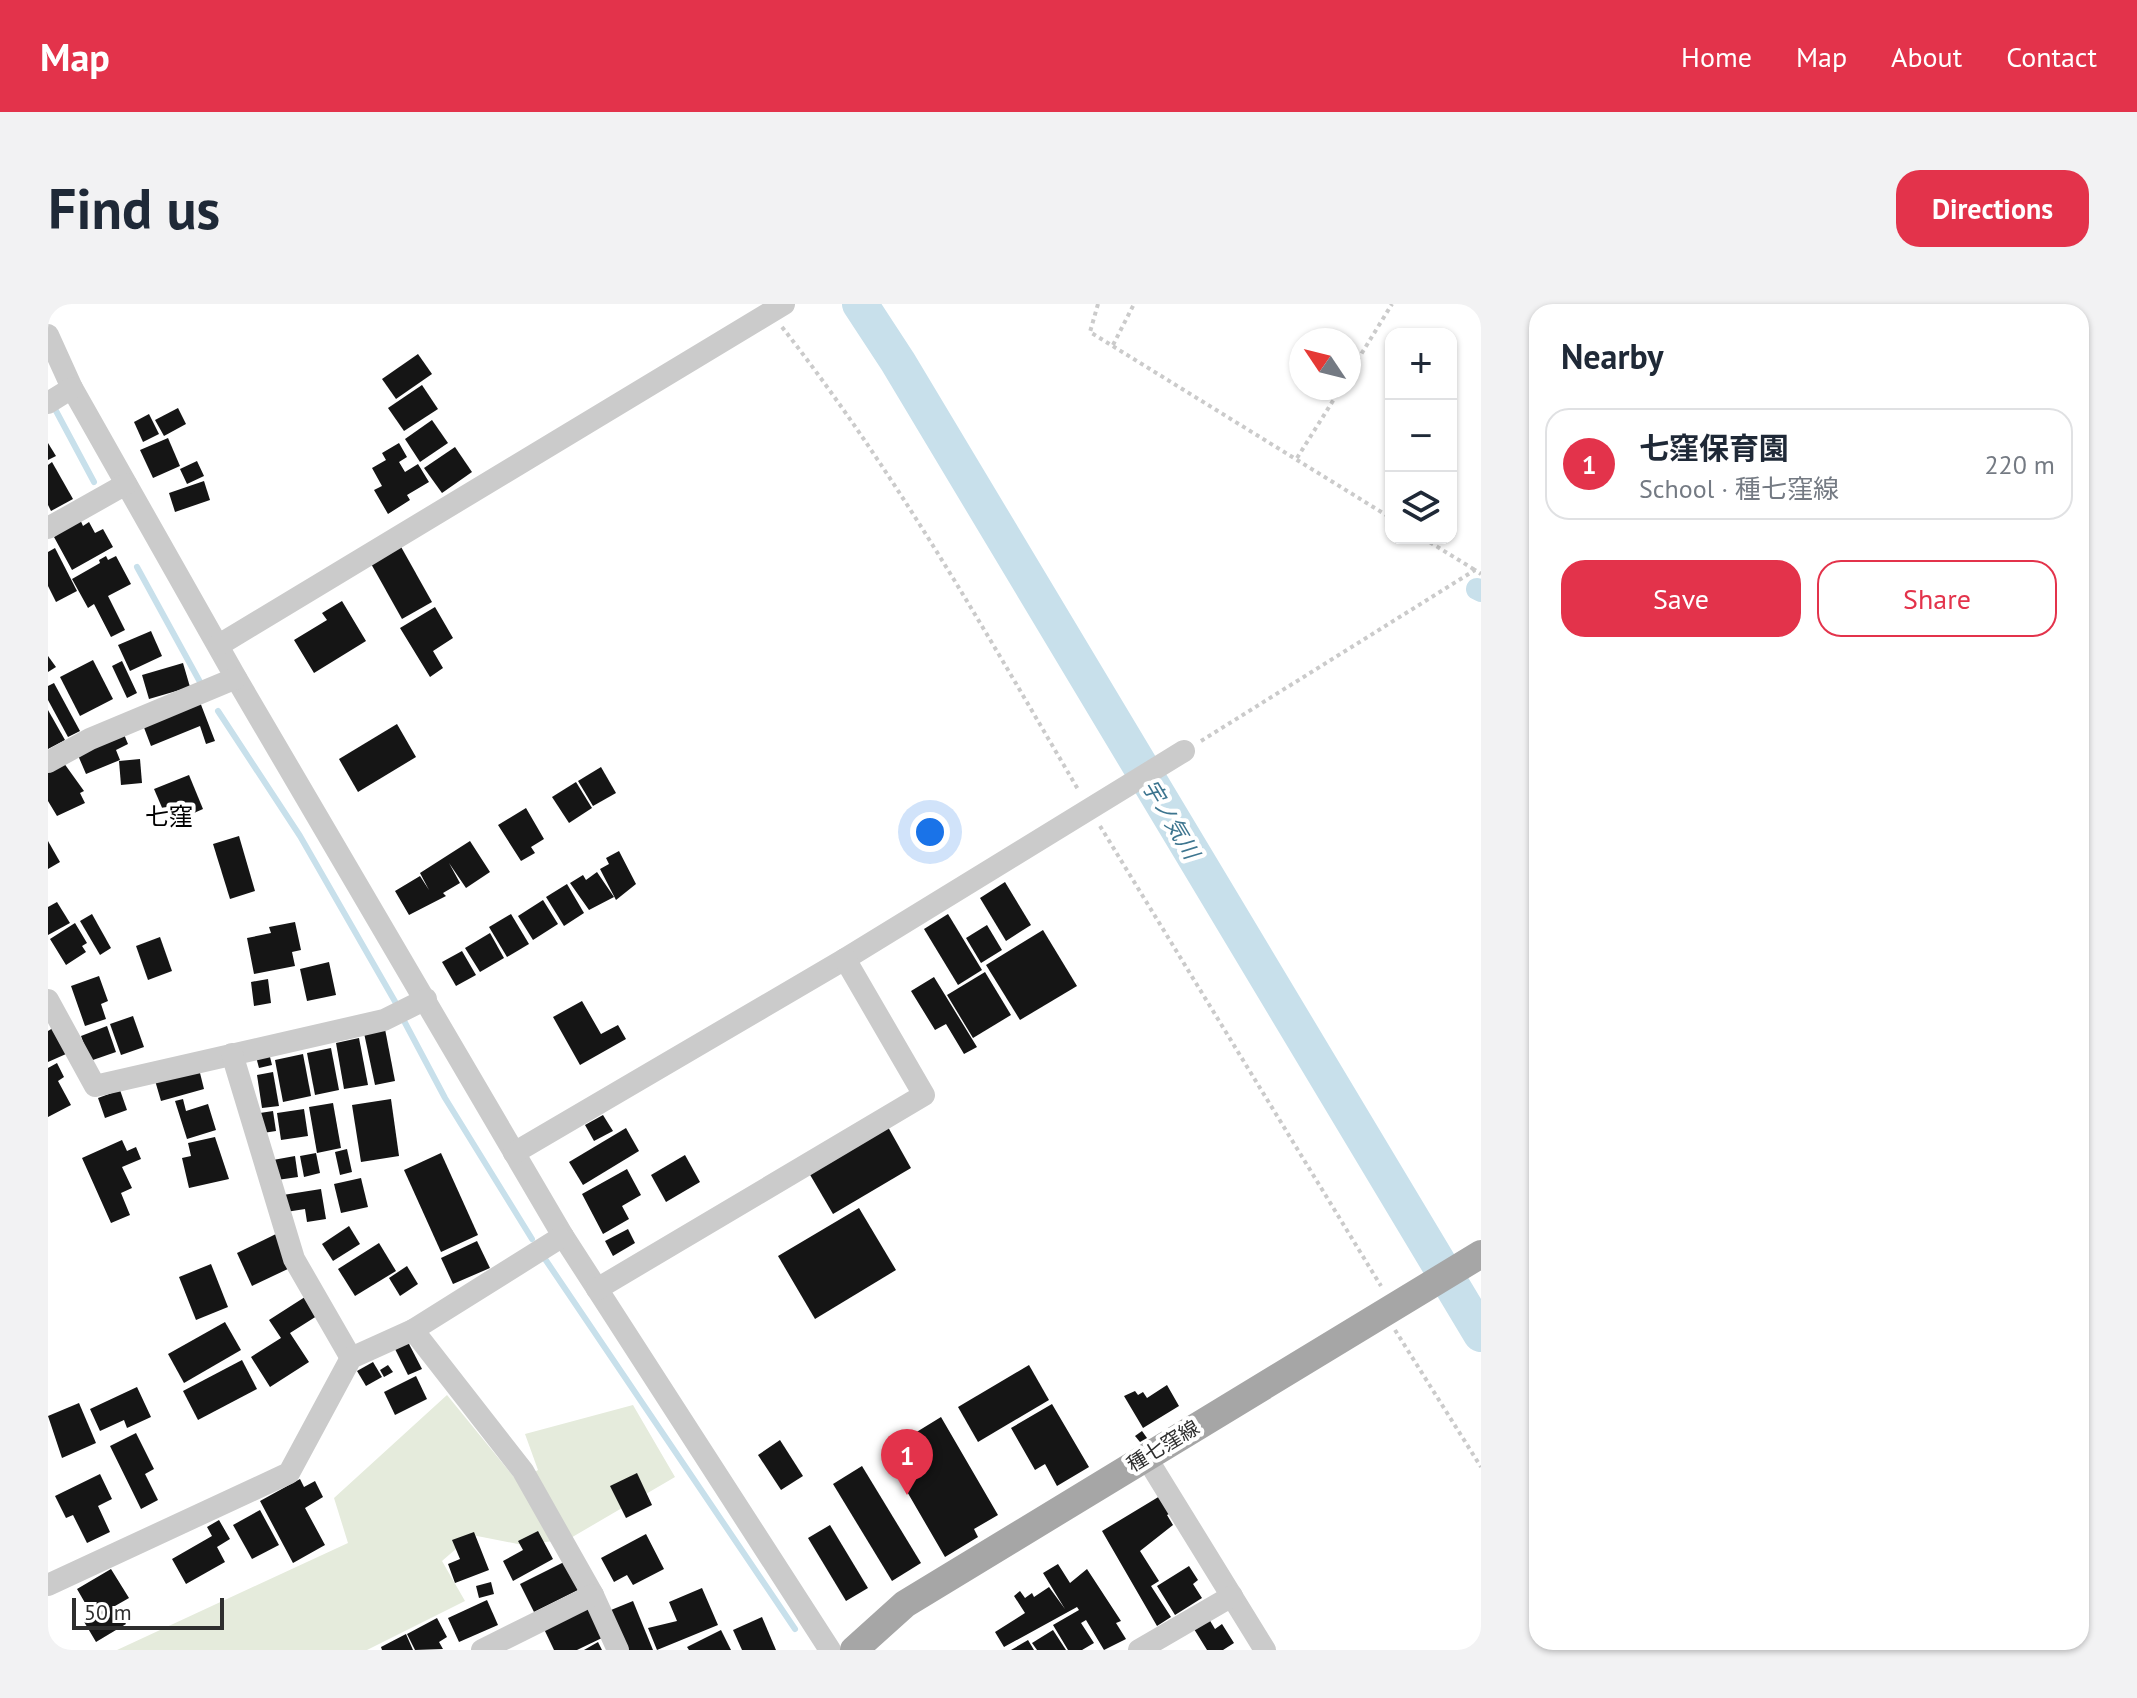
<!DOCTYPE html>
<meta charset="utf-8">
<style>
:root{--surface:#fff;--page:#f2f2f3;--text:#1f2937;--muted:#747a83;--line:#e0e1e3;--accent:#e3334b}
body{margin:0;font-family:"PT Sans","Noto Sans JP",sans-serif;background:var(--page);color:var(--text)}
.controls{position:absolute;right:24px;top:24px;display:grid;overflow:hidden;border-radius:16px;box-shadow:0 2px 6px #0004}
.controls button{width:72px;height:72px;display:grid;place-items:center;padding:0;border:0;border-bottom:2px solid var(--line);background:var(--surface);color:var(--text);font:40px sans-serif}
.compass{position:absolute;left:1241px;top:24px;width:72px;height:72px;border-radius:50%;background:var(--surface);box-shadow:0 2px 6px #0004;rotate:305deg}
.scale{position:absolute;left:24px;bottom:20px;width:152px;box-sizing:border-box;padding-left:8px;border:4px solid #2e2e2e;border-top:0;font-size:22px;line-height:28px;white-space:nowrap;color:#2e2e2e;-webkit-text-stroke:6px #fff;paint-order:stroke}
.you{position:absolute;left:882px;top:528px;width:28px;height:28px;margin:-20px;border:6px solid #fff;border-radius:50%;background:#1a73e8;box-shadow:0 0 0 12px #1a73e833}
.badge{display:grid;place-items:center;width:52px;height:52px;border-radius:50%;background:var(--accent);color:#fff;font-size:26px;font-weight:700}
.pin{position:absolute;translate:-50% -66px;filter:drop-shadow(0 2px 4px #0008)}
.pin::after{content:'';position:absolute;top:42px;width:28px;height:24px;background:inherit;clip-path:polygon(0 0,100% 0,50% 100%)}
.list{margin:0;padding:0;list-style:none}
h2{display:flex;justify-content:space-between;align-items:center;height:104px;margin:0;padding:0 32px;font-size:34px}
h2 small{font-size:26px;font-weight:400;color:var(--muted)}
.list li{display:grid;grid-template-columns:52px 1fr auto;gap:24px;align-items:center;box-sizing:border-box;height:112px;margin:0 16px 16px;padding:0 16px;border:2px solid var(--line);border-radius:24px}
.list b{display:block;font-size:30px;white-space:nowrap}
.list p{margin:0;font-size:26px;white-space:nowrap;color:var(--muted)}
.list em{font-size:26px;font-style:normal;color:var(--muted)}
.actions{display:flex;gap:16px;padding:24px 32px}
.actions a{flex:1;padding:18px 0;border:2px solid var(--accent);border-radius:24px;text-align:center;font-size:28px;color:var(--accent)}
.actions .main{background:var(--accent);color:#fff}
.icon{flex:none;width:44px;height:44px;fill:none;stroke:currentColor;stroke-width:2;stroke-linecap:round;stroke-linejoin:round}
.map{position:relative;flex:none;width:1433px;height:1346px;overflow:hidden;border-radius:24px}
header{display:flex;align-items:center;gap:48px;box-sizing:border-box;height:112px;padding:0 40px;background:var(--accent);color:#fff}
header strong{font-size:38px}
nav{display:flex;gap:44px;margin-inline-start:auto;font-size:28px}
.intro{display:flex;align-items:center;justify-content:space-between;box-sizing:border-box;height:192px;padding:0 48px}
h1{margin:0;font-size:56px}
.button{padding:20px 36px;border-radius:24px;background:var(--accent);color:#fff;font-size:28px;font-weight:700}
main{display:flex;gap:48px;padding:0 48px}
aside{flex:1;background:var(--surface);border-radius:24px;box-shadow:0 2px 6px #0004}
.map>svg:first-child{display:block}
.green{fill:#e5ebdc}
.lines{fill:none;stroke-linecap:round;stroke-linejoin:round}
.stream{stroke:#c8e0eb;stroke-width:6}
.canal{stroke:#c8e0eb;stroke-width:22}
.river{stroke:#c8e0eb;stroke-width:36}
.building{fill:#151515}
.path{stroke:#cbcbcb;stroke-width:4;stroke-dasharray:4 4;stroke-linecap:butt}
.minor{stroke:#cbcbcb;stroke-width:22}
.major{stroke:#a6a6a6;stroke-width:28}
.labels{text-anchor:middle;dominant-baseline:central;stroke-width:8;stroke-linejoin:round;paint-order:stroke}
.street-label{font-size:20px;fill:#2e2e2e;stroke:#fff}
.water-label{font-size:22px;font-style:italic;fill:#3d758f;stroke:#fff}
.quarter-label{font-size:24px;fill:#000;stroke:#fff}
</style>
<header>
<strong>Map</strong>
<nav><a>Home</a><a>Map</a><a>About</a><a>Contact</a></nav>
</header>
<div class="intro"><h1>Find us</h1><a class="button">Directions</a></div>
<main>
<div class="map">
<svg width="1433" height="1346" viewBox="0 0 1433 1346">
<rect width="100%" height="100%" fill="#fff"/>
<polygon class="green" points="399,1091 470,1178 490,1166 477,1130 585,1101 627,1173 521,1235 475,1241 424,1231 394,1257 417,1297 319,1346 69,1346 300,1239 286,1194"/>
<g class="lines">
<g class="stream">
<polyline points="7,105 46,178"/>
<polyline points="89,263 152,378"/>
<polyline points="170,407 252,532 349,701"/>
<polyline points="355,715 397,794 484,935"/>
<polyline points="497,955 747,1325"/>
</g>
<polyline class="canal" points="1429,285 1433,287"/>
<polyline class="river" points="812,0 850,58 1433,1030"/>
</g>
<g class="building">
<polygon points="370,50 384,70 348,95 334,75"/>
<polygon points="374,81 390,105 356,127 340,104"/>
<polygon points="130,104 138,120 116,132 107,116"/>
<polygon points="101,110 111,130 95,138 86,118"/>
<polygon points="384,116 400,139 372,158 357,135"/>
<polygon points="120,134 132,162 105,174 92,146"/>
<polygon points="0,139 8,152 0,156"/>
<polygon points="351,139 359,153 351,158 357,168 370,160 381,178 359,191 362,196 340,210 326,186 334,182 324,164 338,156 334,149"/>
<polygon points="407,143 424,168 394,189 376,164"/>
<polygon points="149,157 156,172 139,180 132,165"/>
<polygon points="4,158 25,195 3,207 0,201 0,161"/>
<polygon points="156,177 162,196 127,208 121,189"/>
<polygon points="31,213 35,222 41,218 47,229 55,225 65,243 24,266 6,233"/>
<polygon points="352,241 384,298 354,315 322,258"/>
<polygon points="7,244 29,287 8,298 0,282 0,248"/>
<polygon points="58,252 60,256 68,252 83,280 60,292 77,326 63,333 46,300 40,304 24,275 52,259 51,256"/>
<polygon points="294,297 318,337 266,369 246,336 279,316 274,309"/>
<polygon points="387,303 405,334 385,347 395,364 382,373 352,324"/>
<polygon points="103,327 114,352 82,367 70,341"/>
<polygon points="0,352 8,363 0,368"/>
<polygon points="45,356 65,395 32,412 12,373"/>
<polygon points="74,357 89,389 79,394 64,362"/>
<polygon points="135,359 142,383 101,395 94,371"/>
<polygon points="6,379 32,427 20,433 0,396 0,382"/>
<polygon points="152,398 167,437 158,440 152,422 103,442 95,421"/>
<polygon points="0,406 17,436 0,445"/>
<polygon points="349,420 368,453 310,488 291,455"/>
<polygon points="75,428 80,440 68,446 72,456 38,470 29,449"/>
<polygon points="13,455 36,487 32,489 37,499 9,512 0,497 0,463"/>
<polygon points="92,455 94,479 73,481 71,457"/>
<polygon points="553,463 568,489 545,502 530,477"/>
<polygon points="141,471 155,505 121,520 106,485"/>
<polygon points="528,478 544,504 521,519 504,493"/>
<polygon points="478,504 496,535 483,543 487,549 473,557 450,521"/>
<polygon points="191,532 207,587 182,595 165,540"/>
<polygon points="0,537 12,558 0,565"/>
<polygon points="422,537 442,568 418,584 401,559 412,579 395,589 398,592 361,611 347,587 372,572 381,586 372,569"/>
<polygon points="571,547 588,580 568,596 552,565 561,560 558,554"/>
<polygon points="549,568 566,593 541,606 522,579 535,571 538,576"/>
<polygon points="957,578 983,621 958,637 932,594"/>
<polygon points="519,580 536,609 516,622 498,593"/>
<polygon points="495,596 510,620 485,636 470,612"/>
<polygon points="9,598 22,619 0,631 0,603"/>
<polygon points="44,610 63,644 52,651 32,617"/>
<polygon points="463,610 481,640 459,653 441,623"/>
<polygon points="900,610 934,666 910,681 876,625"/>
<polygon points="247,618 253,646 244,648 247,662 206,670 199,634 223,629 221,623"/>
<polygon points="27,619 39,639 34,642 38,648 18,661 2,635"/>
<polygon points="939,621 954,646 933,659 918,634"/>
<polygon points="995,626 1029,682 972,716 938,661"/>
<polygon points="442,629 456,654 432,668 417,644"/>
<polygon points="112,633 124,667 100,676 88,642"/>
<polygon points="414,647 428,671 408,682 394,658"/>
<polygon points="281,658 288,691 259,697 252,665"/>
<polygon points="937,668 963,711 925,734 899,691"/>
<polygon points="51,672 60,697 53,700 58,715 37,722 23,682"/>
<polygon points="886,673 929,743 916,750 898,720 887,726 863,687"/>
<polygon points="220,675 223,699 206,702 203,678"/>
<polygon points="534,697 553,730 570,721 578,735 532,761 505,713"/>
<polygon points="85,712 96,743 73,751 62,720"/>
<polygon points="59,722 68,748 42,757 33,732"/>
<polygon points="5,724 18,750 0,758 0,727"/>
<polygon points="337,725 347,777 327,781 316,729"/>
<polygon points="311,734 320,781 296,785 288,739"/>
<polygon points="283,744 291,786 267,791 259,749"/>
<polygon points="220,745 224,761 211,764 207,749"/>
<polygon points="255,750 263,792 235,798 227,756"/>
<polygon points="9,759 16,773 10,777 23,801 0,813 0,764"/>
<polygon points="150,761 156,785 113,797 106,773"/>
<polygon points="225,768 231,802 214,804 209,771"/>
<polygon points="72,786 79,806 57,814 50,794"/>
<polygon points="135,795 138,807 160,800 168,826 139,835 127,797"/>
<polygon points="343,795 351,852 313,858 304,801"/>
<polygon points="285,799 293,844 269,849 261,803"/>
<polygon points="256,805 260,832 233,836 229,809"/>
<polygon points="225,807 228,827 215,829 212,809"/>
<polygon points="555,811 565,827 546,837 537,821"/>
<polygon points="840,823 863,864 785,910 761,869"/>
<polygon points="578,824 591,847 535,881 521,858"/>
<polygon points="167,833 181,875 141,884 134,854 143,852 140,839"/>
<polygon points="74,836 79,847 88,843 93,855 74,863 84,884 73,889 82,911 63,919 34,854"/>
<polygon points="299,845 304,868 292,871 287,848"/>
<polygon points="268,849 272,869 256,873 252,852"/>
<polygon points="393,849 430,931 393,948 356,866"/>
<polygon points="637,851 652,878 618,898 603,871"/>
<polygon points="247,852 250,873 229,876 225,856"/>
<polygon points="579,865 593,891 574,902 581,915 555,930 534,890"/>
<polygon points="313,874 320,903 293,909 286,880"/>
<polygon points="273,885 278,915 259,918 257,905 238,908 235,891"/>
<polygon points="811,904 848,966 767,1015 730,952"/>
<polygon points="301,922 312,940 285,957 274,940"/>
<polygon points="580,925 587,939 565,952 557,937"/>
<polygon points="228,930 244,963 204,982 189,949"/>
<polygon points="429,937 442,964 405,980 393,954"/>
<polygon points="331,939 348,967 307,992 290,965"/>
<polygon points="163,960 180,1003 148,1016 131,973"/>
<polygon points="359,962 370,980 352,992 341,974"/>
<polygon points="260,991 272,1010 242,1029 261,1058 222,1083 203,1053 233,1034 221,1016"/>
<polygon points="177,1018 193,1046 136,1079 120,1050"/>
<polygon points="360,1038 374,1065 360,1071 347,1045"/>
<polygon points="194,1056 209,1085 150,1116 135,1087"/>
<polygon points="325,1058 334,1073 318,1082 309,1067"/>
<polygon points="340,1061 345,1068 336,1073 332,1066"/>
<polygon points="981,1061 1001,1096 930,1138 910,1103"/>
<polygon points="368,1072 379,1095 347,1111 336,1088"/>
<polygon points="1119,1081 1131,1102 1095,1124 1076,1092 1087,1087 1090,1091 1095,1088 1099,1094"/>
<polygon points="89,1083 103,1113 79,1124 76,1116 52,1127 42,1105"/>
<polygon points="31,1099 48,1139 14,1154 0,1112"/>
<polygon points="1004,1100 1041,1163 1009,1182 997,1160 987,1166 963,1124"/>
<polygon points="893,1113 950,1211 926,1225 930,1233 897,1253 836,1148"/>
<polygon points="1094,1127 1099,1134 1092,1138 1087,1132"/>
<polygon points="88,1129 106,1165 97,1170 110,1196 93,1205 62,1142"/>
<polygon points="732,1136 755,1172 733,1186 710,1151"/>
<polygon points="814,1162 873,1259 844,1277 785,1180"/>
<polygon points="589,1169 604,1201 578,1214 562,1182"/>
<polygon points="52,1170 64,1195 50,1202 62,1228 39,1239 25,1211 18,1214 7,1192"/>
<polygon points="252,1175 256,1183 267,1177 275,1193 257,1204 277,1241 245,1259 212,1197"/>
<polygon points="1112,1192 1123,1209 1119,1211 1125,1221 1092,1247 1111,1277 1103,1282 1123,1313 1109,1322 1054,1227"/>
<polygon points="212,1206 231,1241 204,1255 185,1221"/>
<polygon points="171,1216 182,1235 169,1243 177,1258 138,1280 124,1255 164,1232 159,1223"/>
<polygon points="782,1221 820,1284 798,1297 760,1234"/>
<polygon points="490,1227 505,1255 465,1277 455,1257 475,1246 470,1237"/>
<polygon points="426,1228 441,1266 407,1279 400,1260 412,1255 404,1236"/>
<polygon points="598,1230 616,1265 585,1281 579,1271 566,1278 553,1254"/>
<polygon points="516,1258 530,1286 486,1308 472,1280"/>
<polygon points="1010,1260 1022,1279 1039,1265 1073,1317 1068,1319 1078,1335 1056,1346 1038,1316 1033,1319 1046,1339 1034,1346 1020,1346 1005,1321 1031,1306 1029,1303 956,1343 947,1328 977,1309 966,1292 972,1287 977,1294 984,1289 986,1293 1001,1283 1017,1305 995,1269"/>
<polygon points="1141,1262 1150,1276 1145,1280 1154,1294 1127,1311 1109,1282"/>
<polygon points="63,1265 81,1294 67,1302 78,1320 48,1338 35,1316 44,1311 29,1285"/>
<polygon points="443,1278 446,1290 431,1294 428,1282"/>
<polygon points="654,1284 670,1321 609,1346 600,1324 629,1317 621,1298"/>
<polygon points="439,1296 450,1321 411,1338 400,1314"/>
<polygon points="585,1297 605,1346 580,1346 563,1306"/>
<polygon points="541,1303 556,1333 529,1346 506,1346 496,1325"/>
<polygon points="714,1313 728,1346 694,1346 685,1326"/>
<polygon points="389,1314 399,1333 391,1338 395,1345 367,1346 359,1330"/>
<polygon points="1161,1315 1167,1325 1174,1320 1186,1339 1175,1346 1159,1346 1146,1325"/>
<polygon points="673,1326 683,1346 641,1346 639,1343"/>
<polygon points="1005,1326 1018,1346 989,1346 984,1339"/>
<polygon points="358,1330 365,1346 334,1346 333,1343"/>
<polygon points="980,1336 986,1346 963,1346"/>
<polygon points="550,1338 554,1346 536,1346"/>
</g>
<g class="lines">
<g class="path">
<polyline points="1050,0 1042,28 1343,214"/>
<path d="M734,23C847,167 938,329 1031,487"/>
<polyline points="1065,41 1086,0"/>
<polyline points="1301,70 1344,0"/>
<polyline points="1249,154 1293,84"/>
<polyline points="1375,234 1427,266"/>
<polyline points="1153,437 1427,266 1433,270"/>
<polyline points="1052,522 1333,982"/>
<polyline points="1347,1026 1433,1163"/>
</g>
<g class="minor">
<polyline points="0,31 24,84 188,374 515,932 782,1346"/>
<polyline points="0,99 24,84"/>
<polyline points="0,224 78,180"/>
<polyline points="171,341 736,0"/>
<polyline points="0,458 42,435 188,374"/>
<polyline points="0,696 47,782 336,716 378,695"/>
<polyline points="184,750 246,955 303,1054"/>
<polyline points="466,849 797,655 1136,447"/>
<polyline points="549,985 876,791 797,655"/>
<polyline points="365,1026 475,1167 545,1291 570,1346"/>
<polyline points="1098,1153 1217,1346"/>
<polyline points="0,1281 241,1169 303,1054 365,1026 515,932"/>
<polyline points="434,1346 545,1291"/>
<polyline points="1091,1346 1184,1292"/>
</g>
<polyline class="major" points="806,1346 857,1300 1433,950"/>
</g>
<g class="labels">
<g class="street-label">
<text transform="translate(1115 1142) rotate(-31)">種七窪線</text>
</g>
<g class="water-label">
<text transform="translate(1123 515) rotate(59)">宇ノ気川</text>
</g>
<g class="quarter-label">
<text x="121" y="512">七窪</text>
</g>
</g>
</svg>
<div class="controls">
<button>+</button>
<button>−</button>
<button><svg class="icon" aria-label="layers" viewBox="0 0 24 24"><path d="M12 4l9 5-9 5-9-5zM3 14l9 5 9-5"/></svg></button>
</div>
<svg class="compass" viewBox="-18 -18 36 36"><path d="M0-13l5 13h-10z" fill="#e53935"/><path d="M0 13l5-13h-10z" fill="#747a83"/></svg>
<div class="scale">50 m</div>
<div class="you"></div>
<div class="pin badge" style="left:859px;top:1191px">1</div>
</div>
<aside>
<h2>Nearby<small></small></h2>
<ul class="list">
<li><span class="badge">1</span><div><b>七窪保育園</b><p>School · 種七窪線</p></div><em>220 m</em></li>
</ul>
<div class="actions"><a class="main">Save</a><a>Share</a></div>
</aside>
</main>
